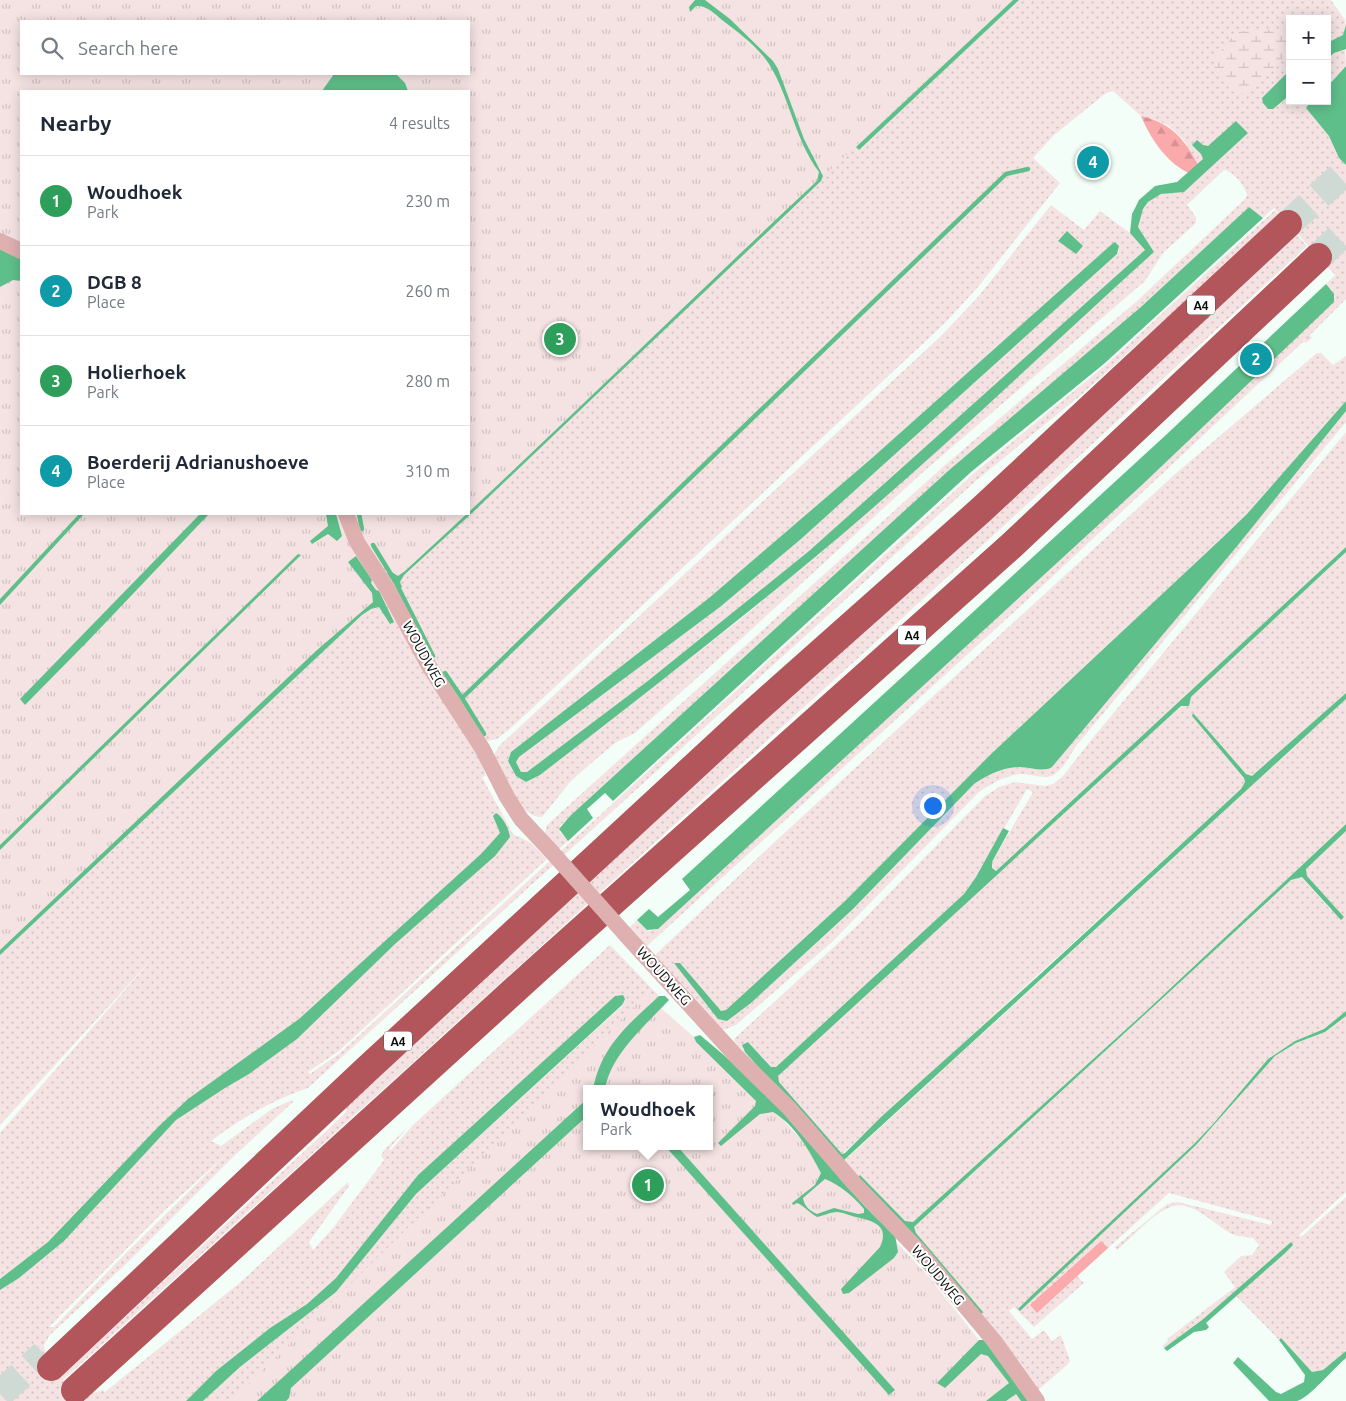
<!DOCTYPE html>
<meta charset="utf-8">
<style>
:root{--surface:#fff;--page:#f2f2f3;--text:#1f2937;--muted:#747a83;--line:#e0e1e3;--accent:#2563eb}
body{margin:0;font-family:Ubuntu,sans-serif;background:var(--page);color:var(--text)}
.controls{position:absolute;right:15px;top:15px;display:grid;overflow:hidden;border-radius:0px;box-shadow:0 2px 12px #0003}
.controls button{width:45px;height:45px;display:grid;place-items:center;padding:0;border:0;border-bottom:1px solid var(--line);background:var(--surface);color:var(--text);font:25px sans-serif}
.you{position:absolute;left:932px;top:805px;width:18px;height:18px;margin:-12px;border:4px solid #fff;border-radius:50%;background:#1a73e8;box-shadow:0 0 0 8px #1a73e833}
.badge{display:grid;place-items:center;width:32px;height:32px;border-radius:50%;background:var(--accent);color:#fff;font-size:16px;font-weight:700}
.pin{position:absolute;translate:-50% -50%;border:2px solid #fff;box-shadow:0 1px 5px #0006}
.popup{position:absolute;left:583px;top:1085px;width:130px;height:65px;box-sizing:border-box;display:grid;place-content:center;border-radius:0px;background:var(--surface);filter:drop-shadow(0 1px 4px #0005);font-size:16px;white-space:nowrap;color:var(--muted)}
.popup b{font-size:19px;color:var(--text)}
.popup::after{content:'';position:absolute;left:50%;top:100%;margin-left:-10px;border:10px solid transparent;border-top-color:var(--surface)}
.list{margin:0;padding:0;list-style:none}
h2{display:flex;justify-content:space-between;align-items:center;height:65px;margin:0;padding:0 20px;font-size:21px}
h2 small{font-size:16px;font-weight:400;color:var(--muted)}
.list li{display:grid;grid-template-columns:32px 1fr auto;gap:15px;align-items:center;box-sizing:border-box;height:90px;padding:0 20px;border-top:1px solid var(--line)}
.list b{display:block;font-size:19px;white-space:nowrap}
.list p{margin:0;font-size:16px;white-space:nowrap;color:var(--muted)}
.list em{font-size:16px;font-style:normal;color:var(--muted)}
.icon{flex:none;width:28px;height:28px;fill:none;stroke:currentColor;stroke-width:2;stroke-linecap:round;stroke-linejoin:round}
.map{position:relative;flex:none;width:1346px;height:1401px;overflow:hidden}
.search{position:absolute;background:var(--surface);box-shadow:0 2px 12px #0003;left:20px;top:20px;width:450px;height:55px;display:flex;align-items:center;gap:12px;box-sizing:border-box;padding:0 18px;border-radius:0px;color:var(--muted);font-size:19px}
.panel{position:absolute;background:var(--surface);box-shadow:0 2px 12px #0003;left:20px;top:90px;width:450px;height:425px;border-radius:0px}
.map>svg:first-child{display:block}
.grass{fill:url(#grass-dots);fill-rule:evenodd}
.forest{fill:url(#forest-firs)}
.wetland{fill:url(#wetland-marsh)}
.park{fill:url(#park-tufts);fill-rule:evenodd}
.water{fill:#5fbf8a;fill-rule:evenodd}
.lines{fill:none;stroke-linecap:round;stroke-linejoin:round}
.stream{stroke:#5fbf8a;stroke-width:4.5}
.motorway-tunnel{stroke:#d0dad4;stroke-width:28;stroke-dasharray:28 14;stroke-linecap:butt}
.minor{stroke:#deb0b0;stroke-width:16}
.motorway{stroke:#b2565c;stroke-width:28}
.minor-bridge{stroke:#deb0b0;stroke-width:16}
.labels{text-anchor:middle;dominant-baseline:central;stroke-width:4;stroke-linejoin:round;paint-order:stroke}
.shield{fill:#fff;stroke:#515653;stroke-width:1}
.shield-label{font-size:12px;font-weight:bold;fill:#060e09}
.street-label{font-size:14px;fill:#060e09;stroke:#fff}
</style>
<div class="map">
<svg width="1346" height="1401" viewBox="0 0 1346 1401">
<defs>
<pattern id="grass-dots" width="8" height="8" patternUnits="userSpaceOnUse" patternTransform="scale(1.25)"><rect width="8" height="8" fill="#f5e3e3"/><path d="M2 2h.1M6 6h.1" fill="none" stroke="#d1c2c1" stroke-width="1.8" stroke-linecap="round"/></pattern>
<pattern id="forest-firs" width="22" height="20" patternUnits="userSpaceOnUse" patternTransform="scale(1.25)"><rect width="22" height="20" fill="#fbaaac"/><path d="M5 1l3.5 6h-7zM16 11l3.5 6h-7z" fill="#d69193"/></pattern>
<pattern id="wetland-marsh" width="20" height="14" patternUnits="userSpaceOnUse" patternTransform="scale(1.25)"><rect width="20" height="14" fill="#f5e3e3"/><path d="M1 5h8M5 5V1M11 12h8M15 12V8" fill="none" stroke="#d1c2c1"/></pattern>
<pattern id="park-tufts" width="24" height="20" patternUnits="userSpaceOnUse" patternTransform="scale(1.25)"><rect width="24" height="20" fill="#f5e3e3"/><path d="M3 7l-1-3M5 7V3M7 7l1-3M15 17l-1-3M17 17v-4M19 17l1-3" fill="none" stroke="#d1c2c1"/></pattern>
</defs>
<rect width="100%" height="100%" fill="#f4fef8"/>
<g class="grass">
<path d="M362,0H1013L856,147L859,150L1019,0H1331L1345,20L1346,36L1327,53V19H1290V89L1277,107L1290,95V101H1311L1306,108L1329,136L1339,158L1346,165V299L1310,335L1312,338L1306,343L1304,341L1036,592L647,946L630,927L637,920L648,931L658,929L1143,484L1335,297L1326,284L1335,275L1274,208L1263,218L1249,207L1142,306L948,471L570,816L560,826V832L568,841L559,849L545,833L547,825L945,465L1137,301L1244,200L1247,195C1245,186 1233,171 1224,170L1187,205L1196,217V223L1163,253L1145,281L922,473L741,639L635,733L615,743L589,765L570,782L542,817C519,819 504,773 494,755L499,746L941,336L978,297L1051,205L1084,230L1100,211L1130,233L1145,250L809,551L649,680L527,772H521L516,762L519,757L720,607L801,539L1117,254L1119,251L1117,243L1112,244L872,458L709,598L511,752L508,761L516,776L526,782L540,775L733,625L815,558L1154,252L1138,227L1143,209L1148,202L1161,194L1187,189L1248,132L1202,172L1183,139L1169,126L1156,120L1141,116L1113,91L1106,93L1053,136L1033,158L1060,183L978,287L944,324L511,728L497,739L487,741L473,727L349,514H469V91H303L469,74V21Z"/>
<polygon points="1345,48 1346,66 1327,87 1327,59 1334,53"/>
<path d="M1275,210L1280,216L1081,395L978,479L308,1088C272,1100 242,1118 211,1141L221,1146L272,1109L292,1100L293,1102L232,1158L126,1264L49,1336L44,1345L47,1362L94,1343L125,1317L323,1134L346,1112L347,1104L1294,232L1307,246L1008,522L63,1380C73,1391 89,1396 103,1390L105,1392L243,1280L348,1182L349,1186L309,1242L313,1250L333,1228L384,1160L381,1156L384,1150L408,1127L389,1149L391,1150L413,1125L610,945L659,996L631,1022L587,1089L257,1401H203L240,1367L336,1292L416,1194L622,1006L623,995L615,996L418,1175L336,1278L307,1304L270,1328L216,1371L186,1401H0V1133L153,958L0,1125V955L362,615L371,609L380,607L394,622L353,547L478,755L486,776L482,777L513,834L531,843L547,859L339,1051L308,1072L310,1074L340,1053L973,474L1107,364ZM227,1154L121,1258L54,1327H49L164,1211Z"/>
<path d="M1317,353H1321L1333,365L1346,356V401L1247,514L1221,539L990,755L845,901L726,1010L723,1012L719,1009L727,1021L751,1003L853,909L974,784C986,776 1002,768 1017,767C1029,767 1042,772 1052,767L1238,545L1346,411V422L1076,746C1070,755 1064,768 1055,774C1045,781 1031,773 1020,774C1005,776 990,784 978,793L831,943L736,1025L726,1029H720L655,955L780,837L1174,475Z"/>
<path d="M1346,432V547L996,871L992,868V862L1033,792L1027,789L976,877L964,894L776,1067H771L748,1042L742,1048L845,1160L1346,699V824L1143,1014L913,1222L905,1221L860,1175L873,1192L901,1221L983,1312L916,1233L914,1227L1291,880L1302,877L1330,909L1344,918L1307,876L1306,869L1346,831V1011L1324,1029L1295,1041L1268,1059L1214,1123L1195,1143L1019,1309L1020,1310L1196,1145L1275,1056L1296,1043L1325,1032L1346,1016V1192L1299,1235L1301,1237L1346,1197V1351L1323,1370L1312,1372L1281,1338L1279,1340L1236,1296L1293,1245L1291,1242L1202,1320L1164,1348L1162,1346L1168,1341L1167,1339L1235,1287L1224,1272L1241,1256L1252,1255L1259,1245L1253,1238C1248,1237 1243,1237 1238,1236C1218,1232 1195,1196 1168,1208C1150,1216 1133,1237 1117,1250L1115,1247L1167,1204L1178,1202L1271,1225L1272,1221L1169,1193L1077,1276L1084,1283L1034,1327L1014,1307L1009,1311L1032,1339L1044,1330L1052,1341L1061,1335L1070,1361L1066,1366L1038,1390L734,1041V1039L862,921L984,797L999,787L1015,782L1045,786L1053,784L1063,776L1092,739Z"/>
<polygon points="1346,552 1346,693 1252,776 1246,774 1193,713 1192,716 1244,778 1245,782 1241,789 842,1154 779,1082 777,1078 779,1074 1181,706 1186,706 1191,697"/>
</g>
<g class="forest">
<path d="M1141,116C1175,124 1186,142 1202,172L1195,176C1169,166 1152,142 1141,116Z"/>
<polygon points="1101,1241 1108,1248 1037,1313 1030,1305"/>
</g>
<path class="wetland" d="M1290,28V51L1246,95C1231,88 1213,79 1214,59L1237,32Z"/>
<g class="park">
<path d="M0,0H1010L469,512V91H21V514H467L0,952ZM21,21H469V74H21Z"/>
<path d="M646,995L758,1093L929,1277L1014,1384L1025,1401H231ZM587,1089H709V1146H587Z"/>
</g>
<g class="water">
<path d="M695,0H705L730,19L773,61L778,69L804,139L823,176L821,181L472,513L404,575L400,582L402,587L398,590L387,573L390,571L398,576L405,571C544,444 679,310 817,181L819,172C795,140 790,98 769,64C758,47 738,32 722,20C714,13 706,5 696,6L690,12L689,7Z"/>
<polygon points="1013,0 1019,0 859,150 856,147"/>
<polygon points="1346,25 1346,49 1334,53 1327,59 1327,43 1343,35"/>
<polygon points="1346,66 1346,165 1339,158 1329,136 1306,108 1311,101 1327,101 1327,87"/>
<polygon points="1290,70 1290,95 1273,109 1268,109 1263,103 1262,98"/>
<polygon points="334,74 396,74 405,83 408,91 322,91"/>
<path d="M1236,121L1248,133L1184,192L1161,194L1148,202L1143,209L1138,227L1154,252C1041,354 931,461 814,558C724,633 632,704 540,775L526,782L516,776L508,761L511,752L709,598L872,458L1112,244L1115,242L1119,246L1117,254L801,539L720,607L519,757L516,762L521,772H527L649,680L809,551L1145,250L1130,233L1132,214L1139,200L1155,186L1177,182L1203,159L1201,154L1192,145L1197,140L1203,145L1208,146Z"/>
<polygon points="1249,207 1263,218 1105,363 971,472 613,801 605,793 587,809 593,818 568,841 559,829 570,816 948,471 1142,306"/>
<polygon points="1067,231 1083,246 1076,254 1058,241"/>
<polygon points="0,246 21,258 21,281 13,280 0,287"/>
<polygon points="1326,284 1334,294 1334,302 1143,484 658,929 647,930 637,920 649,909 658,917 690,890 682,879 1167,434"/>
<path d="M1346,401V411L1238,545L1052,767C1043,773 1028,766 1017,767C1002,768 987,775 974,784L853,909L751,1003L727,1021L718,1019L674,963H680L721,1011L726,1010L845,901L990,755L1221,539L1247,514Z"/>
<polygon points="79,514 84,514 0,605 0,599"/>
<polygon points="200,514 209,514 89,640 25,705 20,699"/>
<polygon points="326,514 336,514 342,536 337,541 328,534 312,544 310,541 328,526"/>
<polygon points="1346,547 1346,552 1191,697 1189,706 1181,706 778,1076 779,1082 842,1154 845,1153 881,1117 1036,978 1241,789 1245,782 1244,778 1192,716 1193,713 1246,774 1252,776 1346,693 1346,699 843,1161 745,1052 742,1045 748,1042 771,1067 776,1067 964,894 976,877 1003,828 1009,831 992,862 992,868 996,871"/>
<polygon points="298,554 301,555 0,850 0,845"/>
<polygon points="356,556 372,580 371,583 376,590 379,591 394,622 390,624 379,607 371,609 362,615 0,955 0,950 317,650 373,602 372,593 348,562"/>
<path d="M496,813C503,817 509,829 510,837L495,856L395,944L297,1039L249,1074L225,1088L176,1120L64,1241L19,1278L0,1290V1279L48,1242L159,1126L188,1099L299,1019L481,854L500,833L493,816Z"/>
<polygon points="1346,824 1346,831 1306,869 1307,876 1344,917 1341,920 1302,877 1291,880 914,1227 916,1233 983,1312 981,1314 901,1221 858,1177 860,1175 905,1221 913,1222 1143,1014"/>
<polygon points="623,995 625,999 622,1005 416,1194 336,1292 240,1367 203,1401 186,1401 216,1371 270,1328 307,1304 336,1278 418,1175 615,996"/>
<path d="M659,996H665L669,1000C646,1025 611,1054 605,1089H593C602,1045 628,1025 659,996Z"/>
<polygon points="1346,1011 1346,1016 1325,1032 1296,1043 1275,1056 1196,1145 1020,1311 1018,1309 1030,1297 1195,1143 1214,1123 1268,1059 1295,1041 1324,1029"/>
<path d="M700,1035C743,1070 784,1110 820,1154C843,1182 867,1211 895,1235L898,1252L894,1258L849,1293L843,1294L841,1289L880,1247C890,1225 873,1221 856,1217C850,1216 843,1212 837,1212C830,1212 823,1216 817,1217C809,1213 805,1206 797,1203L793,1205L792,1203L815,1185L821,1173C809,1150 795,1125 773,1112L760,1114L721,1146L718,1143L755,1106L756,1101L696,1042L694,1037ZM825,1179C840,1185 853,1196 864,1209V1213L858,1214L834,1208L817,1214C810,1211 804,1206 803,1198Z"/>
<polygon points="587,1099 587,1116 291,1388 289,1398 286,1401 257,1401"/>
<polygon points="665,1146 677,1146 895,1390 889,1395"/>
<polygon points="1291,1242 1293,1245 1284,1254 1206,1323 1209,1327 1206,1330 1194,1332 1167,1351 1164,1348 1202,1320"/>
<path d="M1281,1338L1312,1372L1323,1370L1346,1351V1358C1335,1367 1308,1399 1297,1401C1288,1401 1278,1401 1269,1401L1233,1363L1238,1357L1276,1392L1281,1394L1304,1382L1305,1375L1279,1340Z"/>
<polygon points="979,1340 984,1340 1029,1401 1021,1401 1016,1394 1006,1401 986,1401 1009,1383 988,1356 981,1354 945,1388 937,1383"/>
</g>
<g class="lines">
<g class="stream">
<polyline points="359,514 362,529"/>
<polyline points="373,545 392,576"/>
<polyline points="397,585 433,656"/>
<polyline points="445,673 462,698 484,734"/>
<polyline points="462,698 1006,174 1028,169"/>
</g>
<g class="motorway-tunnel">
<polyline points="1288,224 1346,171"/>
<polyline points="1318,257 1346,231"/>
<polyline points="0,1394 44,1354"/>
</g>
<g class="minor">
<polyline points="0,241 21,251"/>
<polyline points="346,514 357,542 388,590 429,666 482,748 507,797 521,819 550,850"/>
<polyline points="625,934 736,1056 789,1108 853,1182 920,1252 995,1342 1037,1401"/>
</g>
<g class="motorway">
<polyline points="51,1367 366,1070 748,717 981,510 1288,224"/>
<polyline points="75,1390 540,967 1011,546 1318,257"/>
</g>
<polyline class="minor-bridge" points="550,850 625,934"/>
</g>
<g class="labels">
<g class="shield">
<rect x="1187" y="295.5" width="28" height="19" rx="4"/>
<rect x="898" y="625.5" width="28" height="19" rx="4"/>
<rect x="384" y="1031.5" width="28" height="19" rx="4"/>
</g>
<g class="shield-label">
<text x="1201" y="305">A4</text>
<text x="912" y="635">A4</text>
<text x="398" y="1041">A4</text>
</g>
<g class="street-label">
<text transform="translate(424 654) rotate(61)">WOUDWEG</text>
<text transform="translate(664 976) rotate(48)">WOUDWEG</text>
<text transform="translate(938 1275) rotate(50)">WOUDWEG</text>
</g>
</g>
</svg>
<div class="controls">
<button>+</button>
<button>−</button>
</div>
<div class="you"></div>
<div class="pin badge" style="left:648px;top:1185px;background:#2e9e5b">1</div>
<div class="popup"><b>Woudhoek</b>Park</div>
<div class="pin badge" style="left:1256px;top:359px;background:#0f9aa8">2</div>
<div class="pin badge" style="left:560px;top:339px;background:#2e9e5b">3</div>
<div class="pin badge" style="left:1093px;top:162px;background:#0f9aa8">4</div>
<div class="search"><svg class="icon" aria-label="search" viewBox="0 0 24 24"><circle cx="10" cy="10" r="6"/><path d="M15 15l6 6"/></svg>Search here</div>
<section class="panel">
<h2>Nearby<small>4 results</small></h2>
<ul class="list">
<li><span class="badge" style="background:#2e9e5b">1</span><div><b>Woudhoek</b><p>Park</p></div><em>230 m</em></li>
<li><span class="badge" style="background:#0f9aa8">2</span><div><b>DGB 8</b><p>Place</p></div><em>260 m</em></li>
<li><span class="badge" style="background:#2e9e5b">3</span><div><b>Holierhoek</b><p>Park</p></div><em>280 m</em></li>
<li><span class="badge" style="background:#0f9aa8">4</span><div><b>Boerderij Adrianushoeve</b><p>Place</p></div><em>310 m</em></li>
</ul>
</section>
</div>
